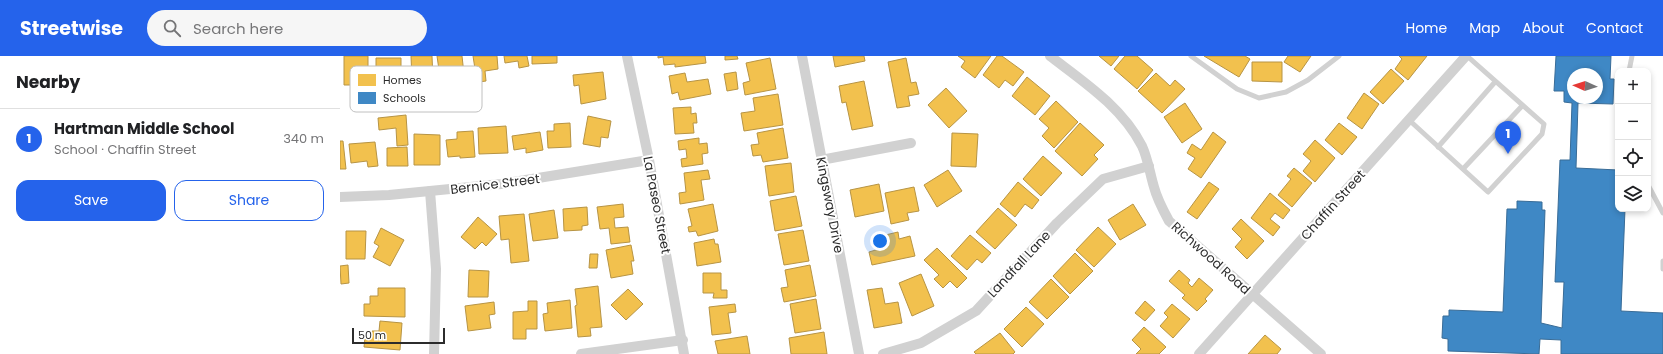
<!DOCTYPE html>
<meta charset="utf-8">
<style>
:root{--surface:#fff;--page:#f6f6f6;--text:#202124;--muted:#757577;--line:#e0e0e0;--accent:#2563eb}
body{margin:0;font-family:Poppins,sans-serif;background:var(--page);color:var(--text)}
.controls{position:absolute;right:12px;top:12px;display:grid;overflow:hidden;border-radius:8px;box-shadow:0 2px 6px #0003}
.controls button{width:36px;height:36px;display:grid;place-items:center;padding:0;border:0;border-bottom:1px solid var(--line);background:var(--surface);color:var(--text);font:20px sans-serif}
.compass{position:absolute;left:1227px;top:12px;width:36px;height:36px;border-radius:50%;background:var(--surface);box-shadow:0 2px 6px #0003;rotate:273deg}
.scale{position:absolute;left:12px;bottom:10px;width:93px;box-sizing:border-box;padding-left:4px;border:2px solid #2c2c2c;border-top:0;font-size:11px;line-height:14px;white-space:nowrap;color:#2c2c2c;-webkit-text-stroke:3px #fff;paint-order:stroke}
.you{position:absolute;left:540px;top:185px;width:14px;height:14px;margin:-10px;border:3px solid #fff;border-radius:50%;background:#1a73e8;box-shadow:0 0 0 6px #1a73e833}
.badge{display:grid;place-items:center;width:26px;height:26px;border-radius:50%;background:var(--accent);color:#fff;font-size:13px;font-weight:700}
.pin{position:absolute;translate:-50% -33px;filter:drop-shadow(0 1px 2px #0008)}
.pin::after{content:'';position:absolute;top:21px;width:14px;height:12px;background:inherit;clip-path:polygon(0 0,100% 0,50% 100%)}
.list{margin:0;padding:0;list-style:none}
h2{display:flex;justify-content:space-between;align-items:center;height:52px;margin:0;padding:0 16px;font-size:17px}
h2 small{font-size:13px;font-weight:400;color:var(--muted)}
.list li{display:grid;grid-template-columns:26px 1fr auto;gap:12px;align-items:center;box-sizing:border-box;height:60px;padding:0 16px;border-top:1px solid var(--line)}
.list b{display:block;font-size:15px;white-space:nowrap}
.list p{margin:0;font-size:13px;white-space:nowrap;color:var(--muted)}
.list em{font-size:13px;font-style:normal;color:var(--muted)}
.actions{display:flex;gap:8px;padding:12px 16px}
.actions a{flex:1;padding:9px 0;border:1px solid var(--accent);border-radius:12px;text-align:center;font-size:14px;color:var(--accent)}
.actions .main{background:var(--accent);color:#fff}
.icon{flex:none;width:22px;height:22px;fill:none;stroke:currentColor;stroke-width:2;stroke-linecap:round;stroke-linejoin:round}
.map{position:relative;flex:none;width:1323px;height:298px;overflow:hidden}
header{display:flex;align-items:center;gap:24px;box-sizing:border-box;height:56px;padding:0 20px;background:var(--accent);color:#fff}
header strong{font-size:19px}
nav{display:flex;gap:22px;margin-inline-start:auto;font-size:14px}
.search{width:280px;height:36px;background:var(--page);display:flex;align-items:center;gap:10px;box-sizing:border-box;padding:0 14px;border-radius:22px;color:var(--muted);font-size:15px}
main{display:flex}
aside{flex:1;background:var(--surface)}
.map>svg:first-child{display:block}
.homes{fill:#f2c14e;stroke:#b79444}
.schools{fill:#3f88c5;stroke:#396c97;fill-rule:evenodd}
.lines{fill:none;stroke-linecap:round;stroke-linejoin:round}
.service{stroke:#d1d1d1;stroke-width:5}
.minor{stroke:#d1d1d1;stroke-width:10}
.labels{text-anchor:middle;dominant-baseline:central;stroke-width:4;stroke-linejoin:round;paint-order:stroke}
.street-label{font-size:13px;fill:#2c2c2c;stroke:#fff}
.key{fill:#fff;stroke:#c0c0c0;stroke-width:1}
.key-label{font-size:11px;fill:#2c2c2c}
</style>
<header>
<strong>Streetwise</strong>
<div class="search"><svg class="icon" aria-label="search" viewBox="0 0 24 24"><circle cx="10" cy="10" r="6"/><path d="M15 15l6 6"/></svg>Search here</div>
<nav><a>Home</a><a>Map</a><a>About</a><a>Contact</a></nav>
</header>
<main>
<aside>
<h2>Nearby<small></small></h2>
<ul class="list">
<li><span class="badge">1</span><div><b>Hartman Middle School</b><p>School · Chaffin Street</p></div><em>340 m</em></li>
</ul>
<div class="actions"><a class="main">Save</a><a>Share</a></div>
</aside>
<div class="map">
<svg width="1323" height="298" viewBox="0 0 1323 298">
<rect width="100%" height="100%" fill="#fff"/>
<g class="homes">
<polygon points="4,0 28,0 28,20 22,20 22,29 4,29"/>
<polygon points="71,0 92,0 93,23 72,24"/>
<polygon points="97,0 122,0 124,18 115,19 114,12 99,14"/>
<polygon points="133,0 157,0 158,13 145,15 146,25 132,27 130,14 135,13"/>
<polygon points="164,0 187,0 189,10 179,12 178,5 165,7"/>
<polygon points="192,0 217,0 217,7 192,8"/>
<polygon points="318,0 365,0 366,7 335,11 335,8 324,9 323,1 318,2"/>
<polygon points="385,0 397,0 398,3 385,4"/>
<polygon points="493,0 524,0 525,5 495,11"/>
<polygon points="618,0 651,0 635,22 621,11 625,5"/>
<polygon points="657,0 662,0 684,16 673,30 665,24 659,32 643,19"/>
<polygon points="759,0 779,0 771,10"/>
<polygon points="785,0 797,0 813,14 797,33 774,13"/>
<polygon points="864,0 905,0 910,3 899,21"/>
<polygon points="948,0 971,0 960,16 944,6"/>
<polygon points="1059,0 1087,0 1068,24 1055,13 1062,3"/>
<polygon points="36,2 61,2 61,18 58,18 58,28 47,28 47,19 36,19"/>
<polygon points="430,2 436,33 405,39 403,27 410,25 406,7"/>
<polygon points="566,2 571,27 576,26 579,38 568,40 570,50 557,52 548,6"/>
<polygon points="912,6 942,6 942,26 912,25"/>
<polygon points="1051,13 1064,25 1043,48 1030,36"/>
<polygon points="263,16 266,43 241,48 239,29 234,30 233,19"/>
<polygon points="396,16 398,33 387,35 384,18"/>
<polygon points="345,17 347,26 368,23 371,38 340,44 338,36 332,38 329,20"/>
<polygon points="816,17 830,30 835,24 845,33 822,57 798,35"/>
<polygon points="687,21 710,40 695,59 672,40"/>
<polygon points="524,25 533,70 512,74 506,46 502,47 499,30"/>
<polygon points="606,32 627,55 609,72 588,49"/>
<polygon points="1024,37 1039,48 1022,73 1007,62"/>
<polygon points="438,38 443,69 404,75 401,57 415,55 413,42"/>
<polygon points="716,45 738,66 714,92 702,80 709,72 699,63"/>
<polygon points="845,47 862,73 842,87 824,61"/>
<polygon points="351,51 351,58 356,57 357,67 353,67 354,77 335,78 333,52"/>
<polygon points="66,59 68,89 57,90 56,72 39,74 38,62"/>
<polygon points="248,60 271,65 268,82 261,81 260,91 243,88"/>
<polygon points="230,67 231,91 208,92 207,75 214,75 214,68"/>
<polygon points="740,67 764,89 754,99 758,103 742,120 715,95"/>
<polygon points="999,67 1017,81 1002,99 985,84"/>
<polygon points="166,70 168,97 139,98 138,72"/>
<polygon points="443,72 448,102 423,106 421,99 413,100 411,89 419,88 417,77"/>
<polygon points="133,75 135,101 120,102 120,100 108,101 106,84 117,83 117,76"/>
<polygon points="200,76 203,94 186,97 186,92 174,94 172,80"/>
<polygon points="873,76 886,86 861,122 848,113 855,102 847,97 852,88 861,94"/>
<polygon points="612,77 638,78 636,111 611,110"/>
<polygon points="74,78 100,79 100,109 74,109"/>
<polygon points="359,82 359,88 367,87 368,97 362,98 363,108 342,111 341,103 347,102 346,93 339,94 338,85"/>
<polygon points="975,84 995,102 975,126 963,115 971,105 963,98"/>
<polygon points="0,85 3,85 6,113 0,113"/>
<polygon points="35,86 38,110 28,111 27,105 11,107 9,88"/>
<polygon points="67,91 68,110 47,110 47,92"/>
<polygon points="703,100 722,117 701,140 683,123"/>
<polygon points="451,107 454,136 429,140 425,110"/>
<polygon points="954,112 972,127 952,151 938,139 951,123 947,120"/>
<polygon points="368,114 370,123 361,124 364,144 340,148 339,137 346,136 344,117"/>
<polygon points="608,114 622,135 597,151 584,129"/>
<polygon points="678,126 699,144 692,153 685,148 675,161 660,148"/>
<polygon points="869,126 879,133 857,163 847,156"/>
<polygon points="539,128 544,155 515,161 510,134"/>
<polygon points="574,131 579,155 567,157 569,164 551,168 545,137"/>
<polygon points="930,137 950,154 943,163 935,157 930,163 940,171 933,180 911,162"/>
<polygon points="456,140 462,170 435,175 430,145"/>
<polygon points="283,148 284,161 274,162 275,172 288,171 290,186 271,188 269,172 260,173 257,151"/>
<polygon points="373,148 378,175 358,180 356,175 349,176 348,171 352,170 348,153"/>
<polygon points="793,148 806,169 780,184 768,164"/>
<polygon points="247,151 248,169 242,170 242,174 224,175 223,153"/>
<polygon points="658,152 677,169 655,193 636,176"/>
<polygon points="214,154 218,182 193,185 189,158"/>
<polygon points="184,158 189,205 171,207 169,183 161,184 159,160"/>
<polygon points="138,161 157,178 146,190 142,186 135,193 121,181"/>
<polygon points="901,163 924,185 907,203 895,191 902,183 892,173"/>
<polygon points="758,171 776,188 754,211 736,194"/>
<polygon points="41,172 64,184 50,210 33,201 39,190 34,187"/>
<polygon points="463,174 469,205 444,209 438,178"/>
<polygon points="6,175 26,175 25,203 6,203"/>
<polygon points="558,176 559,183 570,180 575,200 532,209 529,196 539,193 537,181"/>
<polygon points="630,179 651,197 642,207 637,203 627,214 611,200"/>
<polygon points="374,183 375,188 378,188 381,206 357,210 354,187"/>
<polygon points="291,189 294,205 291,205 293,218 271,222 266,194"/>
<polygon points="597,192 627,222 617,232 610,225 603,232 594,223 599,219 584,204"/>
<polygon points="735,197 753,215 730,238 713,220"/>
<polygon points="250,198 258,198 257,212 249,212"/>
<polygon points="8,209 9,227 1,228 0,210"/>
<polygon points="470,209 476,240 444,246 441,232 448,231 445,214"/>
<polygon points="129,214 149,215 148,241 128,241"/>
<polygon points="839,214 850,224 848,227 852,231 859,222 873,234 865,243 867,245 857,255 842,242 845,239 829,225"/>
<polygon points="363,217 381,217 381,234 387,234 387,242 373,242 374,237 363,237"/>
<polygon points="581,218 594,250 572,260 559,227"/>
<polygon points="711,223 729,241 707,263 689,246"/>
<polygon points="258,230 262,271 250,272 251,280 238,281 235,250 237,249 235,233"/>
<polygon points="38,232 65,232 65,261 24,260 24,248 30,248 30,240 38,240"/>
<polygon points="542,232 545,248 558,246 562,267 534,272 527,234"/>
<polygon points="288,233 303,248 286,264 271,249"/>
<polygon points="476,243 481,273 455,277 450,248"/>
<polygon points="230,244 232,272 205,275 203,258 208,257 207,247"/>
<polygon points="188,245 197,245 197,273 186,273 186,283 173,283 173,256 188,255"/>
<polygon points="805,245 815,254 805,265 795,257"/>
<polygon points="154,246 155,258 149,259 151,272 128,275 125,250"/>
<polygon points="395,248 396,256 388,257 391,277 372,279 369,251"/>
<polygon points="832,248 850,263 833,282 820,270 828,261 824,257"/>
<polygon points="686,251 704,268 682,291 664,273"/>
<polygon points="40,265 62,267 60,294 24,291 25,281 31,282 32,275 39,275"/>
<polygon points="804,271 826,291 819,298 796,298 801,293 792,284"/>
<polygon points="484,276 487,298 451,298 449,282"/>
<polygon points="660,277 675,296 673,298 636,298 634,296"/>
<polygon points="925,279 941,293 937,298 908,298"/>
<polygon points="407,280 410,298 378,298 375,285"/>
</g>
<path class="schools" d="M1216,0H1271L1270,23H1274L1273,48L1238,47L1236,112L1278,114V153H1285L1281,255L1323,257V298H1221V284L1200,283L1199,298L1108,295V283L1102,282L1103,260H1109V254L1163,256L1167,153H1177V145L1202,146V154H1205L1201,267L1222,272L1224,226H1215L1220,104H1230L1232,47L1224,46V35H1214ZM1233,18H1257V42H1233Z"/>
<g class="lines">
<g class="service">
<polyline points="851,0 897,33 919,42 946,36 968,24 999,0"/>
<polyline points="1289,15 1292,0"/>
<polyline points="1069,64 1148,136 1202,78 1204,68 1127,0"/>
<polyline points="1098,91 1155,26"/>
<polyline points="1123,113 1182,50"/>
<polyline points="1308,129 1323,157"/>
<polyline points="1323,205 1323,213"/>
</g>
<g class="minor">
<polyline points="287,0 309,104 344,298"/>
<polyline points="462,0 519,298"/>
<path d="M710,0C744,26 782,51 802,90C808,103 810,118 814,131C817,143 823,154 829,165L981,298"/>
<polyline points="481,104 571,87"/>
<polyline points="90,135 96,213 94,298"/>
<polyline points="0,141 49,139 161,128 309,104"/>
<polyline points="241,298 343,284"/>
<polyline points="543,298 581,287 636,255 717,167 763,123 809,110"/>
<polyline points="859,298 1126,0"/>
</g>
</g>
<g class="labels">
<g class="street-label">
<text transform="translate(155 128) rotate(-7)">Bernice Street</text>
<text transform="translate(317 149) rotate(79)">La Paseo Street</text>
<text transform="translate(490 149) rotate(79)">Kingsway Drive</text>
<text transform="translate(993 149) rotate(-48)">Chaffin Street</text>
<text transform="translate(871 202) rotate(42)">Richwood Road</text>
<text transform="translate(679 208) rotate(-47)">Landfall Lane</text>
</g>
</g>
<rect x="10" y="10" width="132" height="46" rx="6" class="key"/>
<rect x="18" y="18" width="18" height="12" fill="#f2c14e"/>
<rect x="18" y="36" width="18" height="12" fill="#3f88c5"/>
<g class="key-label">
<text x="43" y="28">Homes</text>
<text x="43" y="46">Schools</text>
</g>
</svg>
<div class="controls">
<button>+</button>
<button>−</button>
<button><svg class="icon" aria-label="locate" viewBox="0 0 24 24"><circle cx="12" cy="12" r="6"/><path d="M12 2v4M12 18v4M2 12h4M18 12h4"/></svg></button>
<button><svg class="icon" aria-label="layers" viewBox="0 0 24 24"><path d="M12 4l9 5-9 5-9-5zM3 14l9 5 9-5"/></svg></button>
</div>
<svg class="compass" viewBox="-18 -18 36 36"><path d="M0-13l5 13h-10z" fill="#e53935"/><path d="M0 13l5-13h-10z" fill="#757577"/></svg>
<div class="scale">50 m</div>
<div class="you"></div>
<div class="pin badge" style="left:1168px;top:98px">1</div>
</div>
</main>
